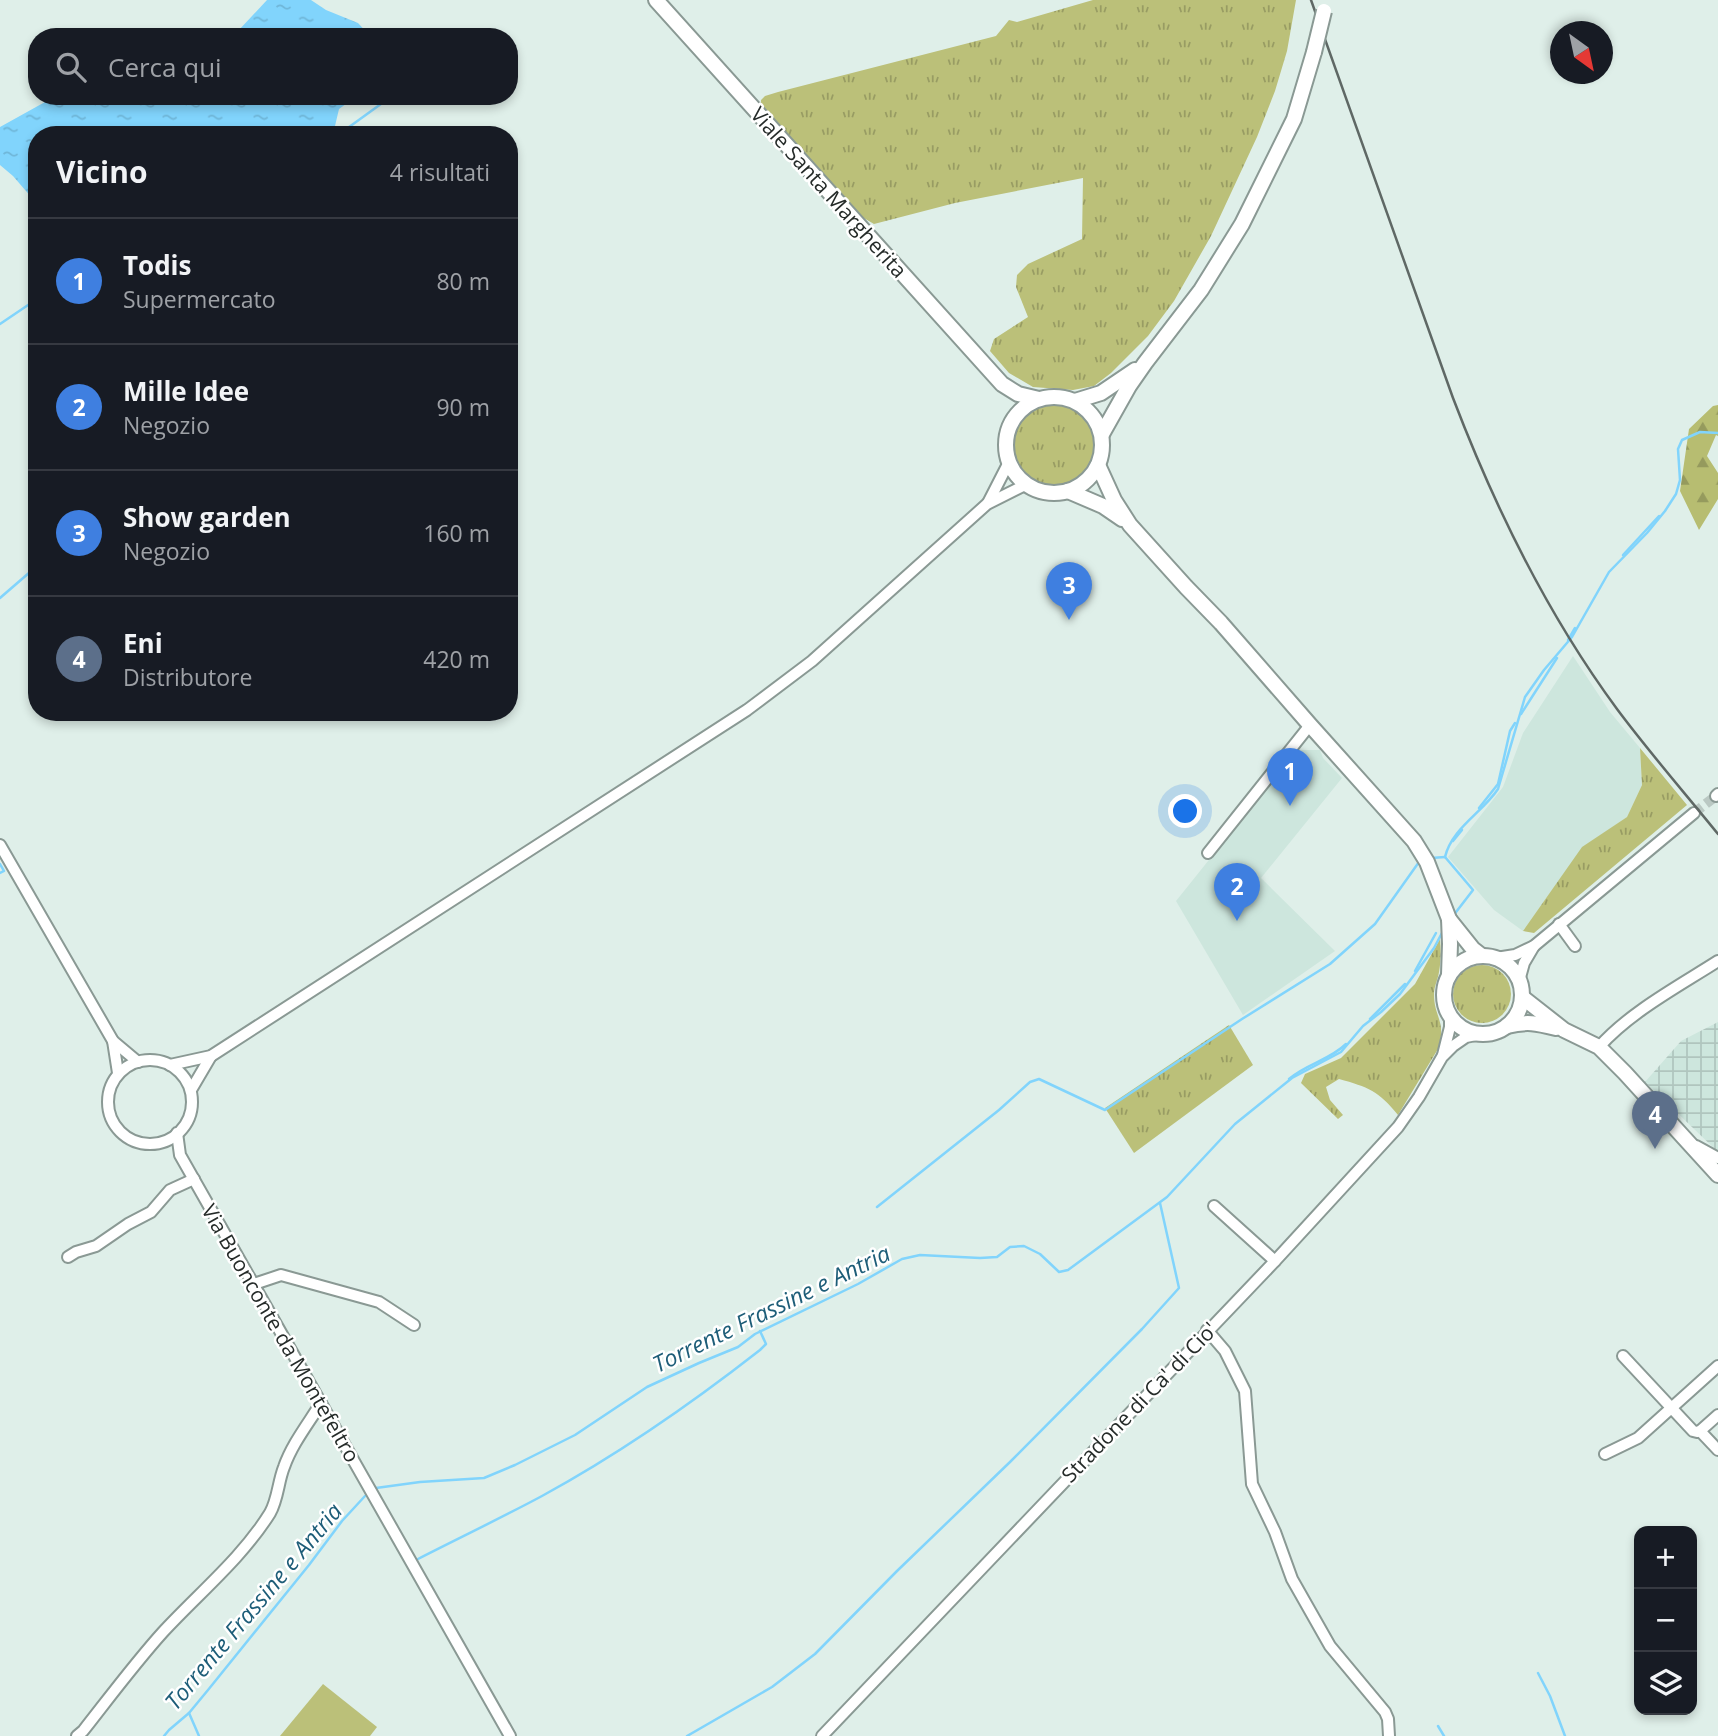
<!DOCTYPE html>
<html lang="it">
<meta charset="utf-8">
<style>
:root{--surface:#171b24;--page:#20242c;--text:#f1f3f6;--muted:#9ea1a6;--line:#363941;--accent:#ce3f43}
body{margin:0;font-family:"Open Sans",sans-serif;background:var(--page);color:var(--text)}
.controls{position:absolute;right:21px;bottom:21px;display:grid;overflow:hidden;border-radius:14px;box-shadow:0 4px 10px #0003}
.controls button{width:63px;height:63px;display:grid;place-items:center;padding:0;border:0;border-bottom:2px solid var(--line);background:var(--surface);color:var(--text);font:35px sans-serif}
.compass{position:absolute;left:1550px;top:21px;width:63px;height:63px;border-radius:50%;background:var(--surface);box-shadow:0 4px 10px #0003;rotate:147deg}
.you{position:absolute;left:1186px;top:812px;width:24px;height:24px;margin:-18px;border:5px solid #fff;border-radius:50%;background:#1a73e8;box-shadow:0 0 0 10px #1a73e833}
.badge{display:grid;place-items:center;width:46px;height:46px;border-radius:50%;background:var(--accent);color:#fff;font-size:23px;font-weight:700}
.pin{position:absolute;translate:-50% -58px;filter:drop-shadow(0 2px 4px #0008)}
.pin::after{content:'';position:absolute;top:37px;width:24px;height:21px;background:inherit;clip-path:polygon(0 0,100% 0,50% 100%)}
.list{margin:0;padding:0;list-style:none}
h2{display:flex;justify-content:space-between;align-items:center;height:91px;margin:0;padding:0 28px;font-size:30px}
h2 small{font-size:23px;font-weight:400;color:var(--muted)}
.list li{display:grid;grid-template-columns:46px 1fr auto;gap:21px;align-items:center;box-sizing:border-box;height:126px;padding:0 28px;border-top:2px solid var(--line)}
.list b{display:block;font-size:26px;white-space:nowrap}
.list p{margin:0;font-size:23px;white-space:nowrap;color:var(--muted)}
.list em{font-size:23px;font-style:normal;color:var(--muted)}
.icon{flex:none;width:38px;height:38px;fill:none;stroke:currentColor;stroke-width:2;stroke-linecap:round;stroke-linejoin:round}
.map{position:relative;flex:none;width:1718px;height:1736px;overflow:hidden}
.search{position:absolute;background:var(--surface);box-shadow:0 4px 10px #0003;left:28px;top:28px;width:490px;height:77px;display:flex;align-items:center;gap:18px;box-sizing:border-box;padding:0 24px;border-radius:28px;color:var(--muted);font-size:26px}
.panel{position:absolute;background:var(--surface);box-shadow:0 4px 10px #0003;left:28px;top:126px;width:490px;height:595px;border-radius:28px}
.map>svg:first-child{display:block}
.built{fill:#cde6dd}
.industrial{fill:url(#industrial-grid)}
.grass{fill:url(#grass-tufts)}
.forest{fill:url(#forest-firs)}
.pitch{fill:#bbc079}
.water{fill:url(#water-ripples)}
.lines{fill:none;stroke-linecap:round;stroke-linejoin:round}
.stream{stroke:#81d4fc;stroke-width:2.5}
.minor-tunnel{stroke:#bac8c3;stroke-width:10;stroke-dasharray:10 5;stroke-linecap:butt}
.minor-casing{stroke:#8a9994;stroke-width:14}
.major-casing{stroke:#8a9994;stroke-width:18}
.minor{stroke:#fff;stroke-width:10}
.major{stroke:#fff;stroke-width:14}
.rail{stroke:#5f6865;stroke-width:2.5}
.major-bridge-casing{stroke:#8a9994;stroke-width:18;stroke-linecap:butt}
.major-bridge{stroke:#fff;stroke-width:14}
.labels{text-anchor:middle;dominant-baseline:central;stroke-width:5;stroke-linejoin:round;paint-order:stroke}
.street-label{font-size:21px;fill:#252b29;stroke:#fff}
.water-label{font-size:23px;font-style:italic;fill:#1d5d78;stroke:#fff}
</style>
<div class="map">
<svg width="1718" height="1736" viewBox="0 0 1718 1736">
<defs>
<pattern id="industrial-grid" width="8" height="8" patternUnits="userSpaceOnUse" patternTransform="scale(1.75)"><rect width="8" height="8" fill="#cde6dd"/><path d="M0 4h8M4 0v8" fill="none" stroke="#b0c5be"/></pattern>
<pattern id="grass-tufts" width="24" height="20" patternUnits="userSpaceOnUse" patternTransform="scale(1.75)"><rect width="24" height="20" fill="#bbc079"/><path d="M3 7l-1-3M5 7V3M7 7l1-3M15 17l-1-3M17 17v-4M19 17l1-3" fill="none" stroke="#989c63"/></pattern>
<pattern id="forest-firs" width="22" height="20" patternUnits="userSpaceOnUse" patternTransform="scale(1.75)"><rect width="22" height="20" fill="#b7bd71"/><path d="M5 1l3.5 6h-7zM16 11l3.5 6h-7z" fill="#959a5d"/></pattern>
<pattern id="water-ripples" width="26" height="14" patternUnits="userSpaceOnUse" patternTransform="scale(1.75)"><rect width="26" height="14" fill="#81d4fc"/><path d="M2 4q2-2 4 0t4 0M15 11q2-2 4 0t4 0" fill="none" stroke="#6fb6d8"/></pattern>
</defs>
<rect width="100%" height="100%" fill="#dfefe9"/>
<g class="built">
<polygon points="1573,656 1610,712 1640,748 1642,785 1627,817 1582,848 1523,931 1494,910 1448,857 1503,787 1523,733"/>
<polygon points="1297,750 1320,750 1323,758 1342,778 1261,878 1335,951 1243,1015 1176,901"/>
</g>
<polygon class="industrial" points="1718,1022 1718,1152 1645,1082 1681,1041"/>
<g class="grass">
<polygon points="1093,0 1296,0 1287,51 1275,91 1257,137 1211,236 1174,301 1148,336 1111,373 1094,386 1073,390 1033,387 1009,373 990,351 994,339 1028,317 1016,287 1017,275 1028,264 1082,239 1083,178 955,203 874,224 862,217 761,104 761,100 765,96 778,92 996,36 1009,20 1017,22"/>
<circle cx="1054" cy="445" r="41"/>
<polygon points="1640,748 1687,805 1534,933 1523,931 1582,847 1627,817 1642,785"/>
<path d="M1440,939C1441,950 1441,961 1439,972C1438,979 1434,987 1434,994C1434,1018 1447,1021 1438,1049L1398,1115C1379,1091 1368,1087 1339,1079L1326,1087L1330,1100L1343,1115L1338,1119L1301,1083L1305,1074L1341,1058L1415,984Z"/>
<circle cx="1482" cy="994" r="29"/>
<polygon points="1229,1025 1253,1065 1134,1153 1105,1108"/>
</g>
<polygon class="forest" points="1718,405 1718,436 1716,435 1707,456 1718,473 1718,499 1699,530 1680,491 1689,429 1713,406"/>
<polygon class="pitch" points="323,1684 377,1727 370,1736 280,1736"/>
<g class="water">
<polygon points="267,0 311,0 326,10 358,23 371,37 218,37 238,31"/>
<polygon points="67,96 357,96 339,109 335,126 312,135 37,135 37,198 32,198 13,176 0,165 0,127 45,102"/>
</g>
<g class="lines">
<g class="stream">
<polyline points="338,135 392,96"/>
<polyline points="0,324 37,299"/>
<polyline points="1623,555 1659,516"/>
<polyline points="0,598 37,566"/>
<polyline points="1568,640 1575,628"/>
<polyline points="1521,714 1557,658"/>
<polyline points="1479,808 1498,784 1510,731 1515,723"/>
<polyline points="1453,841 1462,830"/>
<polyline points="1445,857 1473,890 1453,916"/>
<path d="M1445,857C1452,828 1482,813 1498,789L1525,697L1544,670L1572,637L1609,572L1647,533L1665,511L1676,494L1680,480L1678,449L1682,440L1700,432L1718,433"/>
<polyline points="1431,858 1445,857"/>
<polyline points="0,864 4,871 0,873"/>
<polyline points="1415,971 1436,933"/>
<polyline points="1370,1019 1405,984"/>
<path d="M1289,1079C1306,1064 1330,1060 1346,1044"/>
<polyline points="877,1207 999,1110 1030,1082 1039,1079 1105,1110 1242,1019 1330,964 1375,924 1419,862"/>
<polyline points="376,1488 420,1482 484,1478 515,1465 575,1435 647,1387 699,1363 738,1347 755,1334 858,1284 902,1259 920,1255 980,1258 997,1257 1010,1247 1024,1246 1040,1254 1059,1272 1068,1270 1167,1197 1235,1124 1292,1078 1341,1052 1363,1026 1381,1012 1400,994 1434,948 1443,931"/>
<path d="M418,1559C459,1538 501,1518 542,1496C619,1454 691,1404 760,1350L766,1344L760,1331"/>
<polyline points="1538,1673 1550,1696 1565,1736"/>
<polyline points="189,1713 199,1736"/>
<polyline points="1438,1726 1444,1736"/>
<polyline points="164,1736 169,1730 189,1713 208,1690 309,1565 342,1521 365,1496"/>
<polyline points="687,1736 772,1687 815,1654 897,1571 1010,1462 1142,1329 1179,1288 1160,1203"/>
</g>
<polyline class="minor-tunnel" points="1694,813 1716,796"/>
<defs>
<g id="minor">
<polyline points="988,503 1009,462"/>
<polyline points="1716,796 1718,794"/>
<polyline points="0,845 113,1041 138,1062"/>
<polyline points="1208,853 1310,725"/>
<polyline points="1559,924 1575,946"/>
<polyline points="1496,958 1515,955 1534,946 1694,813"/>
<polyline points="1519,981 1524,963 1534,946"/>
<polyline points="113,1041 118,1073"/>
<path d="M1599,1047C1630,1012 1679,986 1718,961"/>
<polyline points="1443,1055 1450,1027 1450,1016"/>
<circle cx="150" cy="1102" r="42"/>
<polyline points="170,1065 211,1056 747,710 812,661 987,504 1027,484"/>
<polyline points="191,1090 211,1056"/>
<polyline points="177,1133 180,1155 510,1736"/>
<polyline points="1696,1146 1718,1158"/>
<polyline points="1214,1206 1275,1261"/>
<polyline points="68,1257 76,1252 96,1246 128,1224 151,1212 170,1190 194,1179"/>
<polyline points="254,1284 281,1275 379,1302 414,1325"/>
<polyline points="1207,1330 1225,1351 1245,1391 1252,1484 1275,1532 1292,1579 1330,1646 1385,1712 1388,1719 1389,1736"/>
<polyline points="1623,1356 1693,1431 1697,1432 1700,1431 1718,1415"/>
<polyline points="1700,1431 1718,1450"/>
<polyline points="1605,1454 1638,1438 1718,1366"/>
<path d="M77,1736L83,1731C109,1698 135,1663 163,1632C199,1593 242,1558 270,1513C278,1499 278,1482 284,1467C292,1444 308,1424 321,1403"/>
<polyline points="822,1736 1275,1261 1398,1127 1419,1097 1442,1057 1453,1046 1466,1037 1481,1034"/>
</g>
<g id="major">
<polyline points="656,0 1002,384 1018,394 1039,399"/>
<circle cx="1054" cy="445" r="48"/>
<polyline points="1075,401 1101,393 1135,370"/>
<polyline points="1102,434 1129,386 1145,363 1201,290 1242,224 1294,119 1314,52"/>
<polyline points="1098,465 1114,500 1130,525 1186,587 1221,623 1310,725 1414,841 1427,862 1449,919 1450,944 1449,975"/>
<polyline points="1068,491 1103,506 1122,519"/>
<polyline points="1449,919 1473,949 1482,956"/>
<circle cx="1483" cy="995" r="39"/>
<polyline points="1522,997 1564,1030 1599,1047 1625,1073 1718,1175"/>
<path d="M1507,1026C1527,1021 1536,1023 1556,1028"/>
</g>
</defs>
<use href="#minor" class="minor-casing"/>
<use href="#major" class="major-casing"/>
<use href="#minor" class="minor"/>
<use href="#major" class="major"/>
<path class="rail" d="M1311,0L1453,398C1495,508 1547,614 1617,709C1649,752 1684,792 1718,834"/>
<defs>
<polyline id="major-bridge" points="1314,52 1324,11"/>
</defs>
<use href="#major-bridge" class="major-bridge-casing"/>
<use href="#major-bridge" class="major-bridge"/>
</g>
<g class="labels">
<g class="street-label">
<text transform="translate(829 192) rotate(48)">Viale Santa Margherita</text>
<text transform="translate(281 1333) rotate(60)">Via Buonconte da Montefeltro</text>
<text transform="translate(1139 1402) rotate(-46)">Stradone di Ca' di Cio'</text>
</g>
<g class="water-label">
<text transform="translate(771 1308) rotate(-26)">Torrente Frassine e Antria</text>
<text transform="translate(253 1606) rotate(-50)">Torrente Frassine e Antria</text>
</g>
</g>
</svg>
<div class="controls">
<button>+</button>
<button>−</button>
<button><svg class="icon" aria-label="layers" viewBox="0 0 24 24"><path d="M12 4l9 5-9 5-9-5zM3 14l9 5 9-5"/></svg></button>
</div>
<svg class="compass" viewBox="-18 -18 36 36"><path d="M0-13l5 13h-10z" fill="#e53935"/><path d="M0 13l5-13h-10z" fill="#9ea1a6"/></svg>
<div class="you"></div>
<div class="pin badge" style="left:1290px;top:806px;background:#3f7fe0">1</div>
<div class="pin badge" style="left:1237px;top:921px;background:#3f7fe0">2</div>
<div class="pin badge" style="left:1069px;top:620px;background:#3f7fe0">3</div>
<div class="pin badge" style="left:1655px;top:1149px;background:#5c6f8a">4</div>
<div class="search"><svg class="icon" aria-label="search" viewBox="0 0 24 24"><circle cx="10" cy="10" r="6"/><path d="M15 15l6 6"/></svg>Cerca qui</div>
<section class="panel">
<h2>Vicino<small>4 risultati</small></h2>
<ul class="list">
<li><span class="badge" style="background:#3f7fe0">1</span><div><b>Todis</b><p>Supermercato</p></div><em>80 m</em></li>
<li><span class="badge" style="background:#3f7fe0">2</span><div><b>Mille Idee</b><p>Negozio</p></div><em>90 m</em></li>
<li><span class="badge" style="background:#3f7fe0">3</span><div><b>Show garden</b><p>Negozio</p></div><em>160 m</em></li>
<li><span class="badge" style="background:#5c6f8a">4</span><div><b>Eni</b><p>Distributore</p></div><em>420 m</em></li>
</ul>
</section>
</div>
